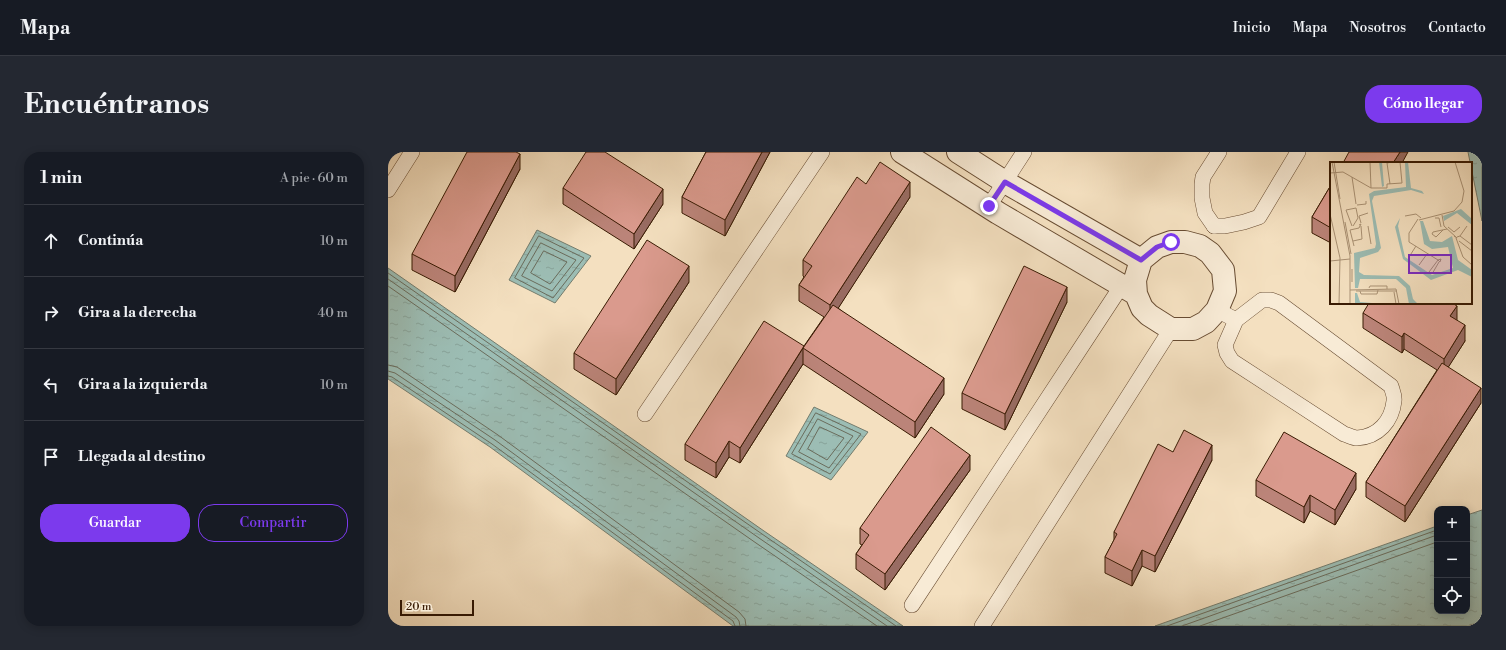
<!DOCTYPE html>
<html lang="es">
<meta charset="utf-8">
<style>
:root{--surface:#171b24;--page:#242831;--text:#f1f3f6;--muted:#9ea1a6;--line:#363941;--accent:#7c3aed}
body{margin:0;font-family:"Libre Bodoni",serif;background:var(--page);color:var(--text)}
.controls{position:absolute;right:12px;bottom:12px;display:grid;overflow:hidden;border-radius:8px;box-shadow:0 2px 10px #0003}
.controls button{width:36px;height:36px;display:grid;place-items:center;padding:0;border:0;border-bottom:1px solid var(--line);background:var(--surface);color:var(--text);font:20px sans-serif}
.scale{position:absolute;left:12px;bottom:10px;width:74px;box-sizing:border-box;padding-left:4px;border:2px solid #391b03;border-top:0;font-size:11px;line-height:14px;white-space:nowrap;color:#391b03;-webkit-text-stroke:3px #f8ebd6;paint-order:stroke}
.stop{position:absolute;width:12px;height:12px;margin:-9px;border:3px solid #7c3aed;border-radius:50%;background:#fff}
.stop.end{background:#7c3aed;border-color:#fff;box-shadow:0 1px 4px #0008}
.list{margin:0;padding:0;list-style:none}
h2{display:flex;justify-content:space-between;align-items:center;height:52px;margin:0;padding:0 16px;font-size:17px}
h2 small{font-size:13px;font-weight:400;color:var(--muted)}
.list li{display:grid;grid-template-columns:26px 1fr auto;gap:12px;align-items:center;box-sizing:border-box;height:72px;padding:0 16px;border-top:1px solid var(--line)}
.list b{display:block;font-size:15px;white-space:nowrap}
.list em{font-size:13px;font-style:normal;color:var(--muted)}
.actions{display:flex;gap:8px;padding:12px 16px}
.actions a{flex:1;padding:9px 0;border:1px solid var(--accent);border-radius:16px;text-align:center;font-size:14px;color:var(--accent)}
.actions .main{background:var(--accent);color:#fff}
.icon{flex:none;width:22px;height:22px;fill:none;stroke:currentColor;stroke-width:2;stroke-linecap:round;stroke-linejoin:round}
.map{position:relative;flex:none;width:1094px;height:474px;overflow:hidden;border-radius:16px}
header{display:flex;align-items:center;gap:24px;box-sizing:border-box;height:56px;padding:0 20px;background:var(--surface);border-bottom:1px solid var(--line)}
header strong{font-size:19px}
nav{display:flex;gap:22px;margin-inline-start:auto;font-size:14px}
.intro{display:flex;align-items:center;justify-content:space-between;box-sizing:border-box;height:96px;padding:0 24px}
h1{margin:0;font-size:28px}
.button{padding:10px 18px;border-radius:16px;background:var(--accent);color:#fff;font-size:14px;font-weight:700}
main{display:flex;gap:24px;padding:0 24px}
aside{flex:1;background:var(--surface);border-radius:16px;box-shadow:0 2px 10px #0003}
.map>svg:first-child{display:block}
.water{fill:url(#water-ripples);stroke:#747c6d}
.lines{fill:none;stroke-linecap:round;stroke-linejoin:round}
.shore{stroke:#6a6c5c;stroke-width:1}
.lane-casing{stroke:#684c32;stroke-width:16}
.street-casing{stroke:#684c32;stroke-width:24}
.lane{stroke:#f8ebd6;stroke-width:15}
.street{stroke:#f8ebd6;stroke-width:22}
.wall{fill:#bb8479;stroke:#391b03}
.shaded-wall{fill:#996c63;stroke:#391b03}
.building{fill:#da9a8d;stroke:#391b03}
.route{stroke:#7c3aed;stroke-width:5}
.inset-road{fill:none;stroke:#a99174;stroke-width:1}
.view{fill:#7b2cbf;fill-opacity:0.15;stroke:#7b2cbf;stroke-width:2}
.inset-edge{fill:none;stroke:#391b03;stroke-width:2}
</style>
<header>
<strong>Mapa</strong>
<nav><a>Inicio</a><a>Mapa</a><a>Nosotros</a><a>Contacto</a></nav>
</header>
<div class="intro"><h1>Encuéntranos</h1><a class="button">Cómo llegar</a></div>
<main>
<aside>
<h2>1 min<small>A pie · 60 m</small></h2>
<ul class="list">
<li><svg class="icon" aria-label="ahead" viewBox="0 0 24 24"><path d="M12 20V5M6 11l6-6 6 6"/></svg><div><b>Continúa</b></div><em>10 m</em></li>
<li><svg class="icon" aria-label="right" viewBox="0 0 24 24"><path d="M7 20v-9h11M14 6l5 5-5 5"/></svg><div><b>Gira a la derecha</b></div><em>40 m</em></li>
<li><svg class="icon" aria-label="left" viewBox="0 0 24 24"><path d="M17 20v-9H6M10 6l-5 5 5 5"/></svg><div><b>Gira a la izquierda</b></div><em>10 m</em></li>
<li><svg class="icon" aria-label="arrive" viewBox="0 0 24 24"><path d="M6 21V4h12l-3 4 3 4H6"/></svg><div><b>Llegada al destino</b></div></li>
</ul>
<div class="actions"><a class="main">Guardar</a><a>Compartir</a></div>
</aside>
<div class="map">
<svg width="1094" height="474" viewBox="0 0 1094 474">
<defs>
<pattern id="water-ripples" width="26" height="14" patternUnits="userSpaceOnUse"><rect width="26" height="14" fill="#9cbdb4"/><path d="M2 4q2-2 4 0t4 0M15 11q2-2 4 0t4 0" fill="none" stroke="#87a299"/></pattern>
</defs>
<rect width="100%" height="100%" fill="#f4e0c0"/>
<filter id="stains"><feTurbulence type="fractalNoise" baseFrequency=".005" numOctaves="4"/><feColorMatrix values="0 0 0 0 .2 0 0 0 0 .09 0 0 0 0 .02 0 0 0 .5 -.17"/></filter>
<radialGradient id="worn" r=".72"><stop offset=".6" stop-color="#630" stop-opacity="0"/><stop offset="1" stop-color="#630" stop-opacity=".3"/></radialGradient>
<g class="water">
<polygon points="1080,0 1094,0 1094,69"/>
<polygon points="149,78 203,104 167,151 121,128"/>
<polygon points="0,116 376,379 515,474 345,474 102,295 0,227"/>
<polygon points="426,255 480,280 443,328 398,304"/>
<polygon points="1094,358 1094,469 1080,474 767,474 1049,374 1049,459 1079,459 1079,363"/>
</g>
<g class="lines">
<g class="shore">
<polygon points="151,84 196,106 165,146 127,126"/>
<polygon points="153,91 188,108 164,139 134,124"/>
<polygon points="156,99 179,110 162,132 143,121"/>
<polyline points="0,121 374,382 508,474"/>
<polyline points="0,127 371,386 499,474"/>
<polyline points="0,134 368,391 489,474"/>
<polyline points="0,213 9,215 110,283 351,460 357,467 358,474"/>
<polyline points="0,219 7,221 107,288 348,465 351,469 352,474"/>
<polyline points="0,224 4,225 104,292 345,469 347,474"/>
<polygon points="428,261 473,282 442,322 404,302"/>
<polygon points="430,267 465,284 441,316 411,300"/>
<polygon points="432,275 456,286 439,308 420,297"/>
<polyline points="779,474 1049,378"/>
<polyline points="794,474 1049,383"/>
<polyline points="812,474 1049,390"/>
</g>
<defs>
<g id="lane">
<polyline points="0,38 24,0"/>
<polyline points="601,54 636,0"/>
<polyline points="826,74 837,74 856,70 871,65 910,0"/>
<polyline points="826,74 817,61 814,46 814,32 815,25 831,0"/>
<path d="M829,158L848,168L874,148H883L891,151L1003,234C1004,238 1007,244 1006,249C1004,269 990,285 969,286C965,286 960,283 956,282L844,209L839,201L837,193L848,168"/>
<polyline points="257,262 434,0"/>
<polyline points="524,453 734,133"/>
<polyline points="594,474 783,177"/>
</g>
<g id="street">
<polyline points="514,0 610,61 748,142 754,156 761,163 783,177 805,177 818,170 829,158 837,139 835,118 822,101 812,94 797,90 783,90 769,95 753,108 747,128 748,142"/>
<polyline points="570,0 617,30 753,108"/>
</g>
</defs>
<use href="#lane" class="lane-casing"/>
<use href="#street" class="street-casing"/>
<use href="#lane" class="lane"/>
<use href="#street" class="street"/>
</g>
<g class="wall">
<polygon points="318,0 382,0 337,84 294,61 294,45"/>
<polygon points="132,17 67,140 24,118 24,102"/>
<polygon points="478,32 522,45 450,156 556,242 527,286 415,212 352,311 341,305 328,326 297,308 297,292 416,194 436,165 411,149 411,133 416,125 415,124 415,108"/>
<polygon points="943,33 943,91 924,81 924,65"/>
<polygon points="175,36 275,52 246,97 175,52"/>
<polygon points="301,130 228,243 186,217 186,201"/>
<polygon points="679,150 617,278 574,257 574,241"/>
<polygon points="975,161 1069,168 1077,189 1060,215 1093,251 1017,370 978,345 978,330 1049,218 1016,197 1014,201 975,176"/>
<polygon points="785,300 824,308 767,420 754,414 744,434 717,421 717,405 726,388 726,380"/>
<polygon points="582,318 497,438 468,417 468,402 474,393 472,392 472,376"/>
<polygon points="868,328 968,337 947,373 922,359 916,371 868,344"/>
</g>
<g class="shaded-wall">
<polygon points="374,0 382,0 337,84 337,68"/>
<polygon points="1012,0 1020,0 1014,11 1005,11"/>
<polygon points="132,2 132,17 67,140 67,124"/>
<polygon points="522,30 522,45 442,169 442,153"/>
<polygon points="275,37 275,52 246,97 246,82"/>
<polygon points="301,114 301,130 228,243 228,227"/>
<polygon points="679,135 679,150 617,278 617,262"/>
<polygon points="1069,154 1069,170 1062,164"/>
<polygon points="1077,173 1077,189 1056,222 1056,207"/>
<polygon points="1016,181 1016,197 1014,201 1014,185"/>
<polygon points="415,196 415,212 352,311 352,296"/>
<polygon points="556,226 556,242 527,286 527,270"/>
<polygon points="1093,236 1093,251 1017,370 1017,354"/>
<polygon points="341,289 341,305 328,326 328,311"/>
<polygon points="824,293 824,308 767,420 767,404"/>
<polygon points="582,303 582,318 497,438 497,422"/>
<polygon points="968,321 968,337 947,373 947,358"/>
<polygon points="922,343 922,359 916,371 916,355"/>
<polygon points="754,398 754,414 744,434 744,419"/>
</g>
<g class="building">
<polygon points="79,0 128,0 132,2 67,124 24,102"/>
<polygon points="198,0 217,0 275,37 246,82 175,36"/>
<polygon points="318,0 374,0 337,68 294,45"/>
<polygon points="961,0 1012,0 1005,11 955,11"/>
<polygon points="492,10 522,30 442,153 411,133 424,114 415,108 469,25 478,32"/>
<polygon points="943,33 943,76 924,65"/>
<polygon points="259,88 301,114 228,227 186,201"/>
<polygon points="636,114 679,135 617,262 574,241"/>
<polygon points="981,151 1064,151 1069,154 1062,164 1077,173 1056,207 1016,181 1014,185 975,161"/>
<polygon points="445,153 556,226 527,270 415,196"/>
<polygon points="376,169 416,194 352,296 341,289 328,311 297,292"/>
<polygon points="1054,211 1093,236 1017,354 978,330"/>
<polygon points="543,275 582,303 497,422 468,402 481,383 472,376"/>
<polygon points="796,278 824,293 767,404 754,398 744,419 717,405 729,382 726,380 770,292 785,300"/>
<polygon points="896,280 968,321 947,358 922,343 916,355 868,328"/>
</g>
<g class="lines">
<polyline class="route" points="601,54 617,30 753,108 769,95 783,90"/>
</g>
<g transform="translate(942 10)">
<rect width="142" height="142" fill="#f4e0c0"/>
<path d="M49,0H52L54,24L52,25ZM75,0H78L81,26L92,29L94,32L81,28L44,34L42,39L51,86L48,90L30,96L29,110L34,113L69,114L80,124L83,137L88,142H79L76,126L66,117H30L28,126H25L24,91L45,86L46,82L39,32L44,29L76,25ZM131,47L142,57V63L127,51L114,59L113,54ZM70,56L68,64L75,95L102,113L123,106L118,85L102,87L94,82L90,59H93L100,79L112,80L122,74L128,98L142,108V115L128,108L101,118L73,97L65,65ZM25,131H27L30,140L54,142H25Z" fill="#9cbdb4"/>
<path class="inset-road" d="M2,0L20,94V142M4,0L10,37M40,0L41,26M0,11L13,10L41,26H57V22L72,21L70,0M22,15L26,42M60,22L57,1L62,0M27,43L36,42V39M0,52L10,96L9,142M112,53L114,64L127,76L124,74M75,54L86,52L91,56M105,56H109L111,65M88,57L79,71V80L108,98L111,97L110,100L108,98M89,58L124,49L132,40L134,29L125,0M15,60L21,92M31,61L29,54L38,51M22,64L16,48L26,46L28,56L23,64M38,64L41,82M118,65L124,70L130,65M113,68L106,75L102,72L103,70L117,67M130,74L137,64M127,75L130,74L142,83M126,76L133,95L142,103M23,79L32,77L31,64M129,79L142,89M24,84L20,68L29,66L31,62L29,63M79,95L86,84M0,99L20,97M89,103L97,92M22,107V120M99,110L108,98M102,112L109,100M39,126L40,124H57V127M20,128L66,127L69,142M26,129H67M30,129L31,132H47L48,128M64,130L66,142"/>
<path class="view" d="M79,93H121V111H79Z"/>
<rect width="142" height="142" class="inset-edge"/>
</g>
<rect width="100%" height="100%" filter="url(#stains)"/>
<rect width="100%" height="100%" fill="url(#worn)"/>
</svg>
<div class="controls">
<button>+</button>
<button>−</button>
<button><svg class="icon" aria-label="locate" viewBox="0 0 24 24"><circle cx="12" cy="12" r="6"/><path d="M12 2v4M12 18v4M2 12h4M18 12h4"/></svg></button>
</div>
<div class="scale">20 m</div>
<div class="stop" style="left:783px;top:90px"></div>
<div class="stop end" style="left:601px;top:54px"></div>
</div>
</main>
